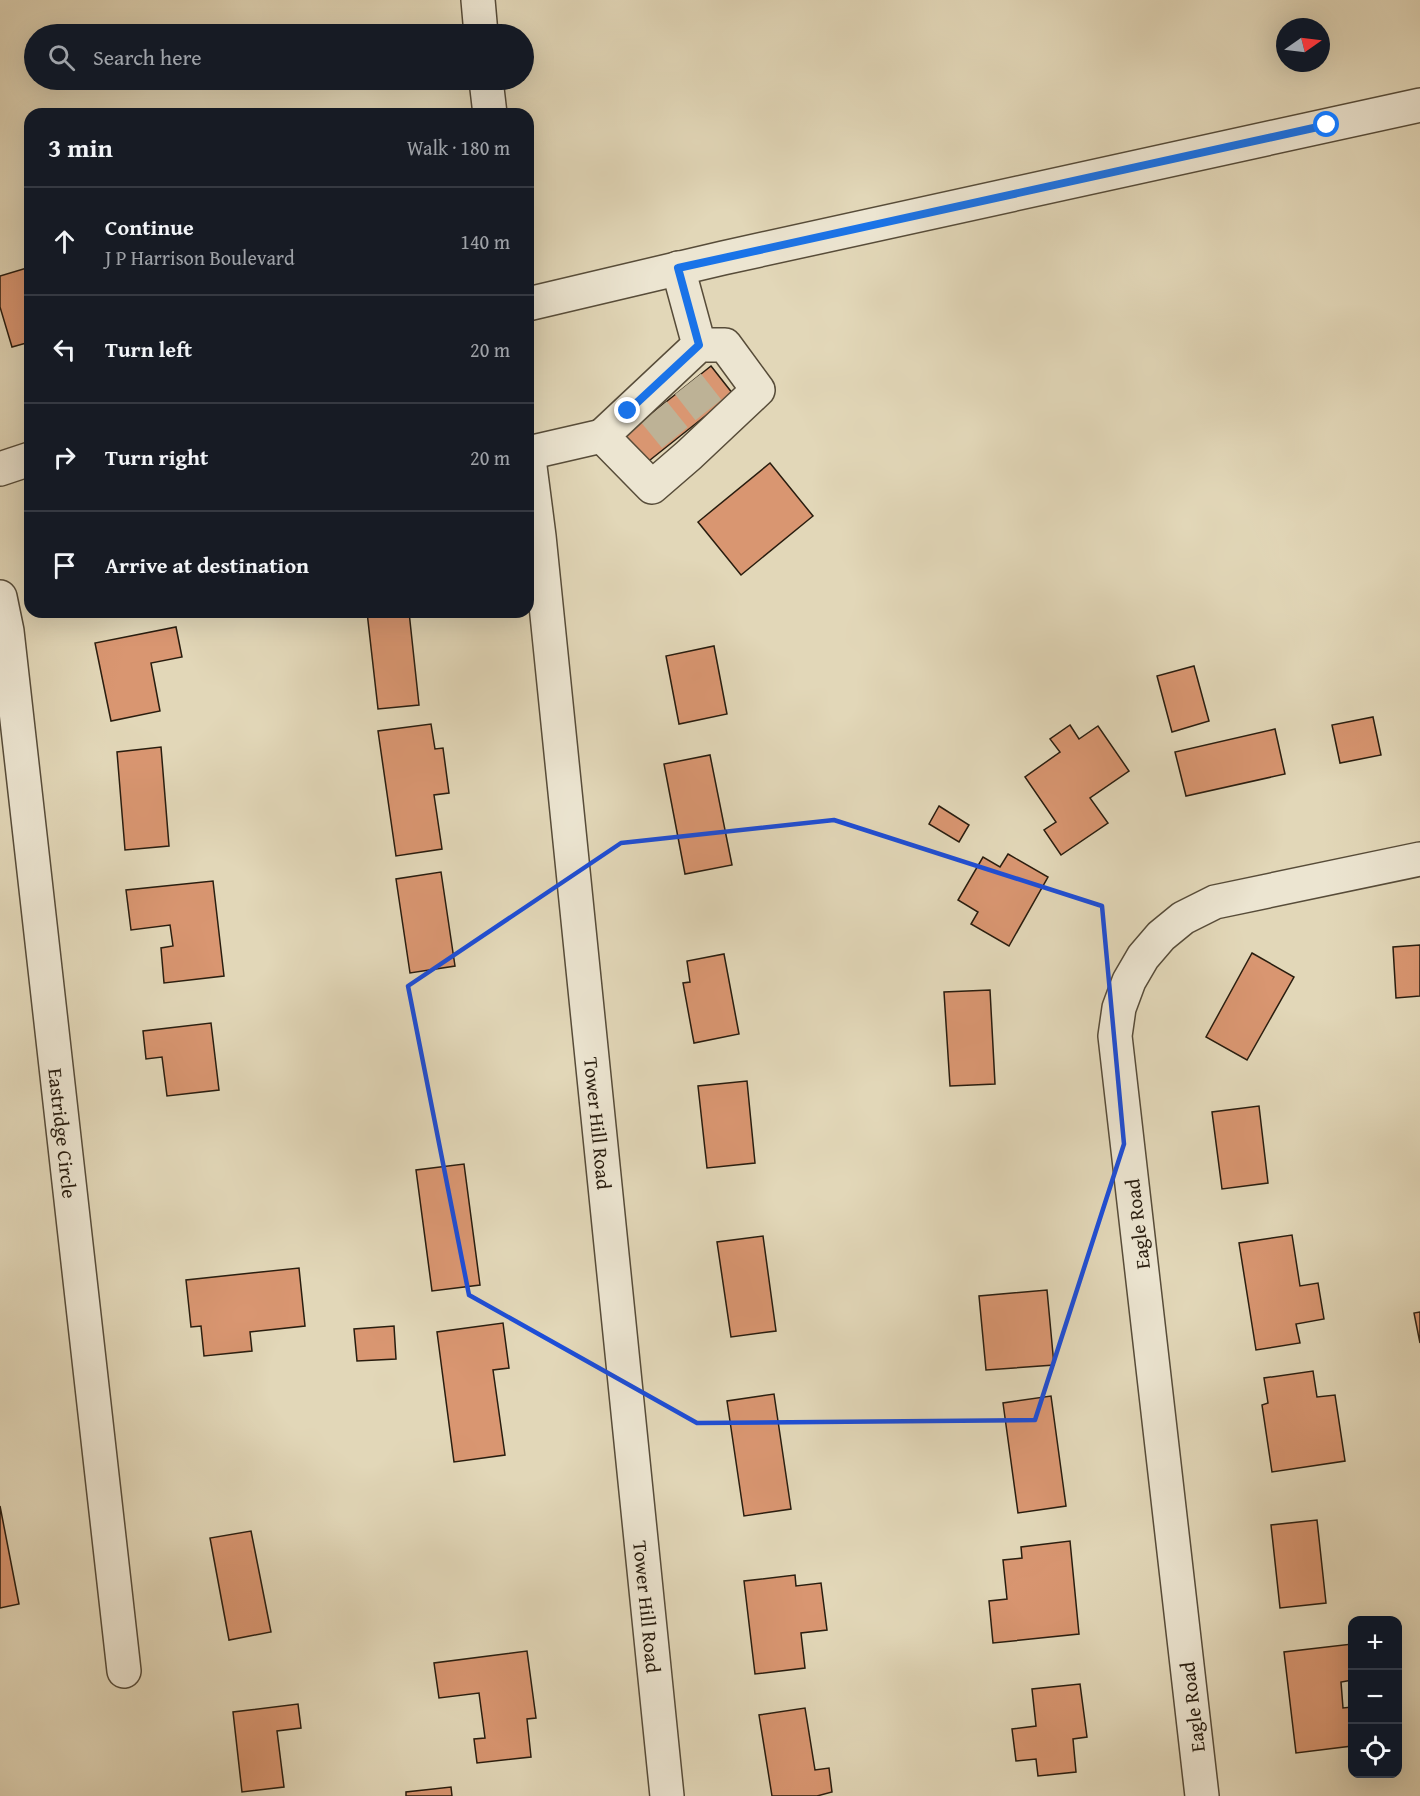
<!DOCTYPE html>
<meta charset="utf-8">
<style>
:root{--surface:#171b24;--page:#242831;--text:#f1f3f6;--muted:#9ea1a6;--line:#363941}
body{margin:0;font-family:"Gentium Book Plus",serif;background:var(--page);color:var(--text)}
.controls{position:absolute;right:18px;bottom:18px;display:grid;overflow:hidden;border-radius:12px;box-shadow:0 6px 24px #0002}
.controls button{width:54px;height:54px;display:grid;place-items:center;padding:0;border:0;border-bottom:2px solid var(--line);background:var(--surface);color:var(--text);font:30px sans-serif}
.compass{position:absolute;left:1276px;top:18px;width:54px;height:54px;border-radius:50%;background:var(--surface);box-shadow:0 6px 24px #0002;rotate:76deg}
.stop{position:absolute;width:18px;height:18px;margin:-14px;border:4px solid #1a73e8;border-radius:50%;background:#fff}
.stop.end{background:#1a73e8;border-color:#fff;box-shadow:0 2px 6px #0008}
.list{margin:0;padding:0;list-style:none}
h2{display:flex;justify-content:space-between;align-items:center;height:78px;margin:0;padding:0 24px;font-size:26px}
h2 small{font-size:20px;font-weight:400;color:var(--muted)}
.list li{display:grid;grid-template-columns:39px 1fr auto;gap:18px;align-items:center;box-sizing:border-box;height:108px;padding:0 24px;border-top:2px solid var(--line)}
.list b{display:block;font-size:22px;white-space:nowrap}
.list p{margin:0;font-size:20px;white-space:nowrap;color:var(--muted)}
.list em{font-size:20px;font-style:normal;color:var(--muted)}
.icon{flex:none;width:33px;height:33px;fill:none;stroke:currentColor;stroke-width:2;stroke-linecap:round;stroke-linejoin:round}
.map{position:relative;flex:none;width:1420px;height:1796px;overflow:hidden}
.search{position:absolute;background:var(--surface);box-shadow:0 6px 24px #0002;left:24px;top:24px;width:510px;height:66px;display:flex;align-items:center;gap:15px;box-sizing:border-box;padding:0 21px;border-radius:33px;color:var(--muted);font-size:22px}
.panel{position:absolute;background:var(--surface);box-shadow:0 6px 24px #0002;left:24px;top:108px;width:510px;height:510px;border-radius:18px}
.map>svg:first-child{display:block}
.building{fill:#d99671;stroke:#291d0f;stroke-width:1.5}
.lines{fill:none;stroke-linecap:round;stroke-linejoin:round}
.minor-tunnel{stroke:#bdb296;stroke-width:33;stroke-dasharray:33 16;stroke-linecap:butt}
.minor-casing{stroke:#574c39;stroke-width:36}
.minor{stroke:#ece5d1;stroke-width:33}
.route{stroke:#1a73e8;stroke-width:8}
.marked{fill:none;stroke:#1d4ed8;stroke-width:4.5;stroke-linejoin:round}
.labels{text-anchor:middle;dominant-baseline:central;stroke-width:6;stroke-linejoin:round;paint-order:stroke}
.street-label{font-size:20px;fill:#291d0f;stroke:#ece5d1}
</style>
<div class="map">
<svg width="1420" height="1796" viewBox="0 0 1420 1796">
<rect width="100%" height="100%" fill="#e2d7b8"/>
<filter id="stains"><feTurbulence type="fractalNoise" baseFrequency=".00333" numOctaves="4"/><feColorMatrix values="0 0 0 0 .2 0 0 0 0 .09 0 0 0 0 .02 0 0 0 .5 -.17"/></filter>
<radialGradient id="worn" r=".72"><stop offset=".6" stop-color="#630" stop-opacity="0"/><stop offset="1" stop-color="#630" stop-opacity=".3"/></radialGradient>
<g class="building">
<polygon points="30,267 30,342 12,347 0,307 0,276"/>
<polygon points="711,366 733,394 645,464 622,437"/>
<polygon points="770,463 813,516 741,575 698,522"/>
<polygon points="367,612 409,612 419,705 378,709"/>
<polygon points="176,627 182,657 151,663 160,711 111,721 95,643"/>
<polygon points="714,646 727,714 679,724 666,656"/>
<polygon points="1194,666 1209,721 1172,732 1157,676"/>
<polygon points="1373,717 1381,755 1340,763 1332,725"/>
<polygon points="431,724 435,749 443,748 449,793 434,795 442,849 396,856 378,731"/>
<polygon points="1070,725 1079,739 1098,726 1129,771 1090,798 1108,823 1061,855 1044,830 1056,822 1025,777 1060,752 1050,739"/>
<polygon points="1275,729 1285,774 1186,796 1175,752"/>
<polygon points="161,747 169,846 125,850 117,752"/>
<polygon points="710,755 732,865 685,874 664,764"/>
<polygon points="939,806 969,825 959,842 929,824"/>
<polygon points="1008,854 1048,877 1009,946 971,924 978,912 958,900 983,857 1000,867"/>
<polygon points="441,872 455,966 410,973 396,879"/>
<polygon points="213,881 224,976 164,983 161,948 173,946 170,925 131,930 126,890"/>
<polygon points="1420,945 1420,996 1396,998 1393,947"/>
<polygon points="1252,953 1294,977 1247,1060 1206,1037"/>
<polygon points="724,954 739,1034 694,1043 683,983 690,982 687,961"/>
<polygon points="990,990 995,1084 950,1086 944,992"/>
<polygon points="211,1023 219,1090 167,1096 162,1057 146,1059 143,1031"/>
<polygon points="747,1081 755,1163 707,1168 698,1086"/>
<polygon points="1259,1106 1268,1183 1222,1189 1212,1112"/>
<polygon points="464,1164 480,1285 432,1291 416,1170"/>
<polygon points="1292,1235 1300,1286 1318,1283 1324,1319 1296,1324 1300,1343 1256,1350 1239,1243"/>
<polygon points="763,1236 776,1331 731,1337 717,1242"/>
<polygon points="299,1268 305,1326 250,1332 252,1351 204,1356 201,1326 191,1327 186,1280"/>
<polygon points="1047,1290 1054,1365 986,1370 979,1296"/>
<polygon points="1420,1312 1420,1343 1414,1313"/>
<polygon points="503,1323 509,1368 493,1370 505,1455 454,1462 437,1332"/>
<polygon points="394,1326 396,1359 357,1361 354,1329"/>
<polygon points="1313,1371 1317,1397 1335,1395 1345,1461 1272,1472 1262,1405 1268,1403 1264,1378"/>
<polygon points="774,1394 791,1509 744,1516 727,1401"/>
<polygon points="1051,1396 1066,1506 1018,1513 1003,1403"/>
<polygon points="0,1506 19,1604 0,1608"/>
<polygon points="1317,1520 1326,1603 1280,1608 1271,1525"/>
<polygon points="251,1531 271,1632 229,1640 210,1538"/>
<polygon points="1070,1541 1079,1634 993,1643 989,1601 1007,1599 1003,1560 1022,1558 1021,1547"/>
<polygon points="795,1575 796,1586 821,1583 827,1630 801,1633 805,1668 755,1674 744,1581"/>
<polygon points="1352,1644 1352,1680 1341,1682 1343,1708 1352,1707 1352,1746 1296,1753 1284,1652"/>
<polygon points="527,1651 536,1718 527,1719 531,1757 477,1763 474,1739 485,1738 479,1693 439,1698 434,1663"/>
<polygon points="1080,1684 1087,1737 1073,1739 1076,1772 1038,1776 1036,1759 1016,1761 1012,1729 1036,1726 1032,1689"/>
<polygon points="298,1704 301,1728 277,1731 284,1787 242,1792 233,1712"/>
<polygon points="805,1708 815,1770 829,1768 832,1792 817,1796 772,1796 759,1715"/>
<polygon points="451,1787 452,1796 406,1796 406,1792"/>
</g>
<g class="lines">
<g class="minor-tunnel">
<polyline points="688,384 710,412"/>
<polyline points="654,412 676,439"/>
</g>
<defs>
<g id="minor">
<polyline points="478,0 481,34"/>
<polyline points="486,80 490,114"/>
<polyline points="678,268 699,345 602,436 652,487 689,455 758,390 725,345 699,345"/>
<polyline points="528,304 723,258 1420,105"/>
<path id="s1" d="M528,451L539,536L667,1796"/>
<polyline points="528,453 602,436"/>
<polyline points="0,469 30,459"/>
<path id="s2" d="M0,597L7,631L124,1671"/>
<polyline points="1202,1796 1115,1036 1119,1008 1129,981 1143,957 1161,936 1183,918 1215,902 1420,859"/>
</g>
</defs>
<use href="#minor" class="minor-casing"/>
<use href="#minor" class="minor"/>
</g>
<g class="lines">
<polyline class="route" points="628,411 699,345 678,268 1327,125"/>
</g>
<path class="marked" d="M834,820L1102,906L1124,1144L1035,1420L697,1423L469,1295L408,986L621,843Z"/>
<g class="labels">
<g class="street-label">
<text stroke="none"><textPath href="#s1" startOffset="676">Tower Hill Road</textPath></text>
<text stroke="none"><textPath href="#s2" startOffset="540">Eastridge Circle</textPath></text>
<text transform="translate(1137 1224) rotate(-97)">Eagle Road</text>
<text stroke="none"><textPath href="#s1" startOffset="1162">Tower Hill Road</textPath></text>
<text transform="translate(1192 1707) rotate(-97)">Eagle Road</text>
</g>
</g>
<rect width="100%" height="100%" filter="url(#stains)"/>
<rect width="100%" height="100%" fill="url(#worn)"/>
</svg>
<div class="controls">
<button>+</button>
<button>−</button>
<button><svg class="icon" aria-label="locate" viewBox="0 0 24 24"><circle cx="12" cy="12" r="6"/><path d="M12 2v4M12 18v4M2 12h4M18 12h4"/></svg></button>
</div>
<svg class="compass" viewBox="-18 -18 36 36"><path d="M0-13l5 13h-10z" fill="#e53935"/><path d="M0 13l5-13h-10z" fill="#9ea1a6"/></svg>
<div class="stop" style="left:1327px;top:125px"></div>
<div class="stop end" style="left:628px;top:411px"></div>
<div class="search"><svg class="icon" aria-label="search" viewBox="0 0 24 24"><circle cx="10" cy="10" r="6"/><path d="M15 15l6 6"/></svg>Search here</div>
<section class="panel">
<h2>3 min<small>Walk · 180 m</small></h2>
<ul class="list">
<li><svg class="icon" aria-label="ahead" viewBox="0 0 24 24"><path d="M12 20V5M6 11l6-6 6 6"/></svg><div><b>Continue</b><p>J P Harrison Boulevard</p></div><em>140 m</em></li>
<li><svg class="icon" aria-label="left" viewBox="0 0 24 24"><path d="M17 20v-9H6M10 6l-5 5 5 5"/></svg><div><b>Turn left</b></div><em>20 m</em></li>
<li><svg class="icon" aria-label="right" viewBox="0 0 24 24"><path d="M7 20v-9h11M14 6l5 5-5 5"/></svg><div><b>Turn right</b></div><em>20 m</em></li>
<li><svg class="icon" aria-label="arrive" viewBox="0 0 24 24"><path d="M6 21V4h12l-3 4 3 4H6"/></svg><div><b>Arrive at destination</b></div></li>
</ul>
</section>
</div>
